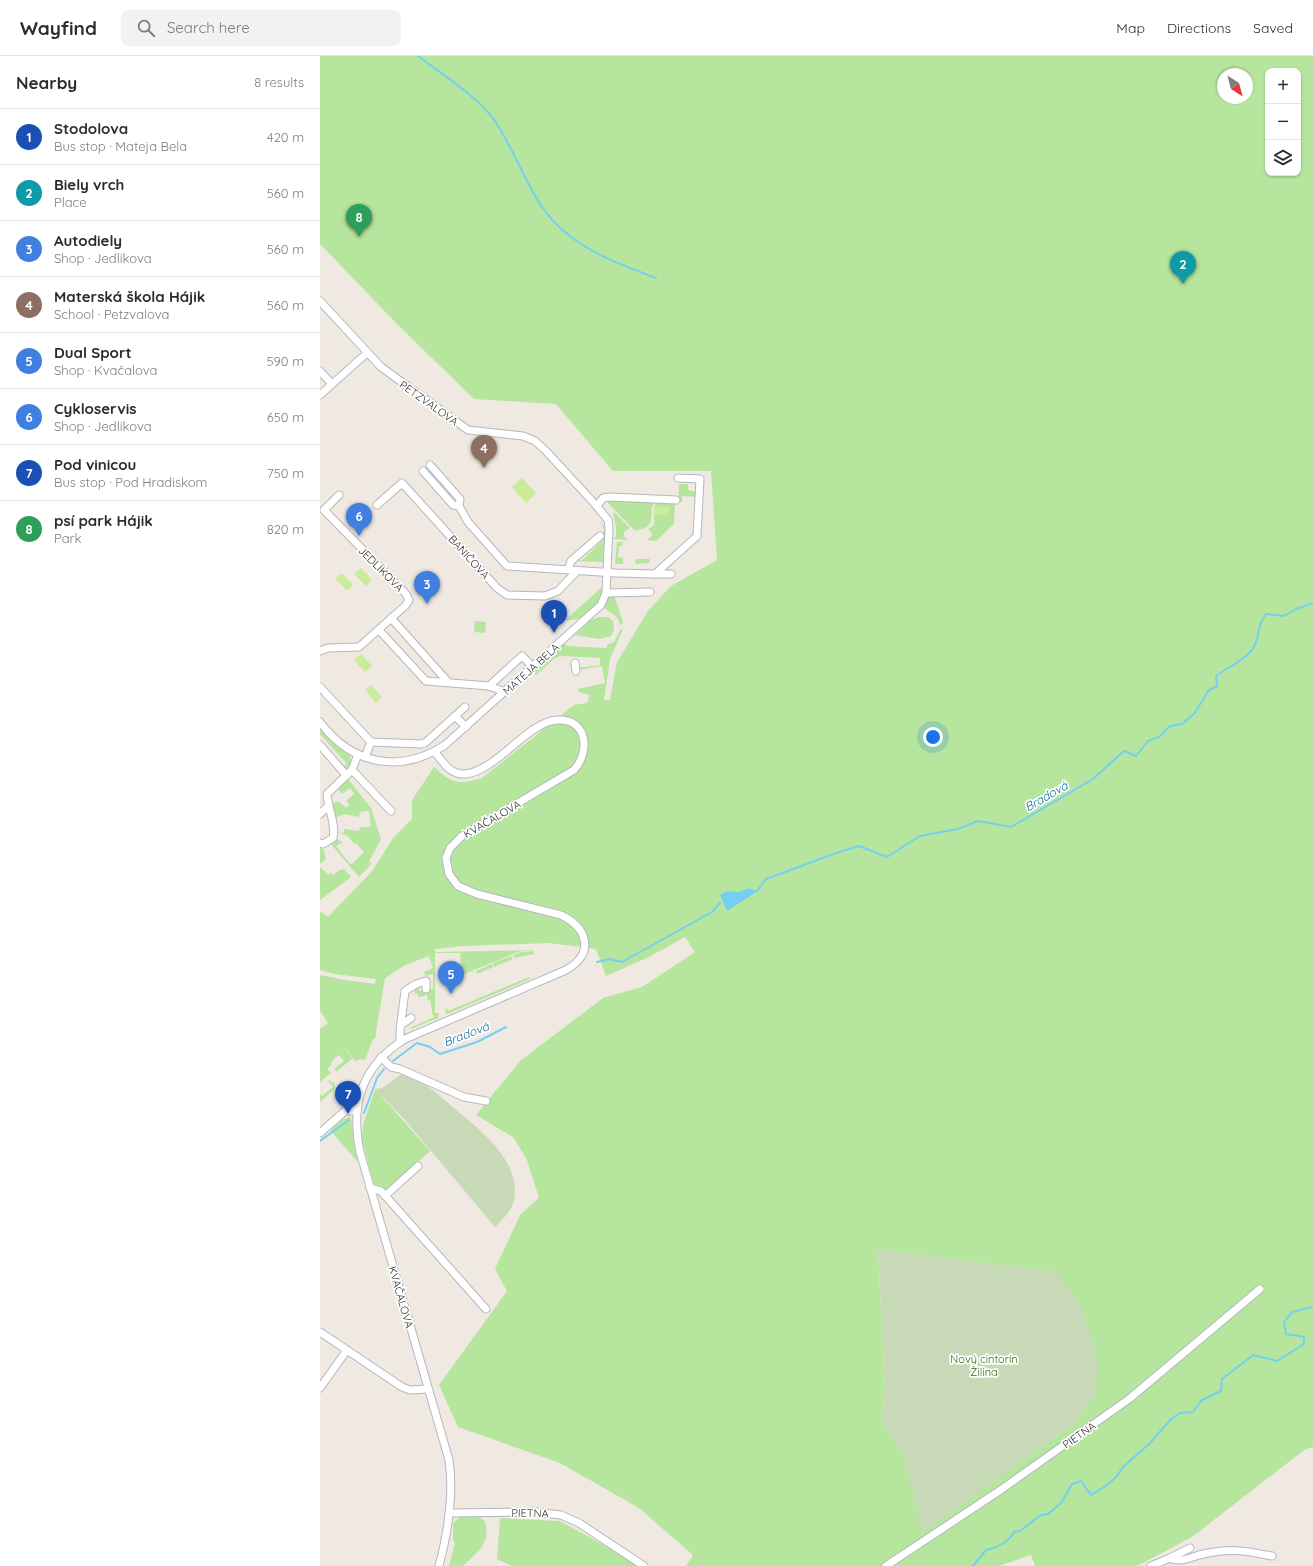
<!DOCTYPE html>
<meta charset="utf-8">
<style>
:root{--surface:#fff;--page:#f2f2f3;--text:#2b2b33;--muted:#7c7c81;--line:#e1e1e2;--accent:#0f766e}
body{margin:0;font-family:Quicksand,sans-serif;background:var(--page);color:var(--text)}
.controls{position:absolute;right:12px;top:12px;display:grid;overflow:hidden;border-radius:8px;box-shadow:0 1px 3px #0004}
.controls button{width:36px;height:36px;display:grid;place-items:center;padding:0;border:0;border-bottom:1px solid var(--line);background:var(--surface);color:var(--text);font:20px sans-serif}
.compass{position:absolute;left:897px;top:12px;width:36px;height:36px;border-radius:50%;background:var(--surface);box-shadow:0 1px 3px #0004;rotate:144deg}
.you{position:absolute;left:613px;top:681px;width:14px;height:14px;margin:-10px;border:3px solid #fff;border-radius:50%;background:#1a73e8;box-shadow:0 0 0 6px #1a73e833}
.badge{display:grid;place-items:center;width:26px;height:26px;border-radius:50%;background:var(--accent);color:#fff;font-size:13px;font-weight:700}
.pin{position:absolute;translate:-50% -33px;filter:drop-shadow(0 1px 2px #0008)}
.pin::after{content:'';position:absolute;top:21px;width:14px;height:12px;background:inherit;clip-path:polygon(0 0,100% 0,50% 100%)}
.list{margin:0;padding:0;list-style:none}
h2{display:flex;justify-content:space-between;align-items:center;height:52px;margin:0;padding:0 16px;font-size:17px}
h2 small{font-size:13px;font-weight:400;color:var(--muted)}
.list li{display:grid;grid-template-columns:26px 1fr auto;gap:12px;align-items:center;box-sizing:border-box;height:56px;padding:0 16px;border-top:1px solid var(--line)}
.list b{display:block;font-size:15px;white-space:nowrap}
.list p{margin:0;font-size:13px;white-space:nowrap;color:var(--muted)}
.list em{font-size:13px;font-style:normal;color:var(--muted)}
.icon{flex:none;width:22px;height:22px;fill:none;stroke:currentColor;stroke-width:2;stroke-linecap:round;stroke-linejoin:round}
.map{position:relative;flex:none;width:993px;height:1510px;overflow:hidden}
header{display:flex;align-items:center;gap:24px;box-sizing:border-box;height:56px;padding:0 20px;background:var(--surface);border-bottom:1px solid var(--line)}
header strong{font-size:19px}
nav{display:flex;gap:22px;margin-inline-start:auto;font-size:14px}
.search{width:280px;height:36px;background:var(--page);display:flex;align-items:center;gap:10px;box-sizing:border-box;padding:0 14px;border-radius:8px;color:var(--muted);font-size:15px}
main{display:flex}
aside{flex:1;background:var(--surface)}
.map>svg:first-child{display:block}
.green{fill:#b6e59e;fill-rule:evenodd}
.cemetery{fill:#c8d9b8}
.pitch{fill:#c9ec9a}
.water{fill:#75cff0}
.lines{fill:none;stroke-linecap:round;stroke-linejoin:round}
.stream{stroke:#75cff0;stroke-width:2}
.minor-casing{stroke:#b4b7c1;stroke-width:9}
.minor{stroke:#fff;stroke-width:7}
.labels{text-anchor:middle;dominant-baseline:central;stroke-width:3.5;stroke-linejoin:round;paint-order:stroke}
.street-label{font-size:11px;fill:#2e2e2e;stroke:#fff}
.park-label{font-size:11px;fill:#2c6e1b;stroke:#fff}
.water-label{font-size:12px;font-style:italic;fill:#0d6fa3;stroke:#fff}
</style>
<header>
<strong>Wayfind</strong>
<div class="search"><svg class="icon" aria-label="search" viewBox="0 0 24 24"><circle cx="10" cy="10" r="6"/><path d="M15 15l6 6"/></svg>Search here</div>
<nav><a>Map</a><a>Directions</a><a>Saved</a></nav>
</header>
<main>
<aside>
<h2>Nearby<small>8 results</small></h2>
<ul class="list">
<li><span class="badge" style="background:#1a4fb4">1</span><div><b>Stodolova</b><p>Bus stop · Mateja Bela</p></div><em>420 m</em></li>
<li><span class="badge" style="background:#0f9aa8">2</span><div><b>Biely vrch</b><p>Place</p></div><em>560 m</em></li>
<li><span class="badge" style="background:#3f7fe0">3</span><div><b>Autodiely</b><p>Shop · Jedlíkova</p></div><em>560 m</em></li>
<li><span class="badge" style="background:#8d6e63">4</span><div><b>Materská škola Hájik</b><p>School · Petzvalova</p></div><em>560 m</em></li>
<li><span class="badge" style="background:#3f7fe0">5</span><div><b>Dual Sport</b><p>Shop · Kvačalova</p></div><em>590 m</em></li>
<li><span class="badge" style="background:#3f7fe0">6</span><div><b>Cykloservis</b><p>Shop · Jedlíkova</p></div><em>650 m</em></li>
<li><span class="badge" style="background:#1a4fb4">7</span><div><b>Pod vinicou</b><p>Bus stop · Pod Hradiskom</p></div><em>750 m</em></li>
<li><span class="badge" style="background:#2e9e5b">8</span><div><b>psí park Hájik</b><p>Park</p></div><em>820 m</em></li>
</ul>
</aside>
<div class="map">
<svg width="993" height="1510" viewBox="0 0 993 1510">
<rect width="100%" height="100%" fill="#efe9e1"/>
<g class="green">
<path d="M0,0H993V1391L984,1394L872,1481L821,1508L815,1510H715L711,1499L679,1510H366L373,1499L319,1452L240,1407L138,1371L119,1329L187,1235L175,1213L200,1159L219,1142L207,1104L194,1082L156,1059L200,1005L283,942L322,931L375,896L365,881L329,901L286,920L276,893L229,887L143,890L115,893V896L216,894L200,895L142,919L140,897H115V957H119L118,962L91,973L90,972L114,961C111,956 112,950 110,944L108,945L107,939L99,941L97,937L94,938L95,936L93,933L98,930L100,935L113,933V918L106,920L104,916L113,912L109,900L85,909L65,922L55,983H53L45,1004L41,1003L35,1005L22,989L32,1003L16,1016L15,1012L24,1005L19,999L11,1006L12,1008L7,1013L11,1017L0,1026V973L8,967L0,955V919L25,924L55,928L56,923L15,918L0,914V855L8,861L53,814L73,782L92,763V744L114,711C133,728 137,729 162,722L254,649L267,647L270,639L261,637L257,633L285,627L282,610L259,614L258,612L280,609V602L240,600L234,603L216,619L212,617L244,587L247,590L287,592V589L294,586L301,573H303L290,603L284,644H290L297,606L328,555L351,530L397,504L391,415H293L236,348L154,343L79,270L0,188ZM948,15H978V117H948ZM903,18H927V42H903ZM428,832L438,835L407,854V835L418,836ZM558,1194L736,1216L604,1476L584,1402L562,1363L565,1333Z"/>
<polygon points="359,428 368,428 368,434 378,437 378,441 362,440 362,446 358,446"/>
<polygon points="291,443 335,445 332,451 331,466 327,471 315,475 288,447"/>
<polygon points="337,446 355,447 354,468 336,485 327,484 332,480 332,477 328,473 334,469 334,459 348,459 349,451 334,451"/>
<polygon points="294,456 310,472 304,476 304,480 308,484 292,483 296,481 296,470 293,458"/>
<polygon points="279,465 285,472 283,506 256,505 259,502 261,505 282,485 284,473"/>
<polygon points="297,486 303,486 302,490 299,490 298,501 303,502 303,508 295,508"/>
<polygon points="316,503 330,503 329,507 315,508"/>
<path d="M281,532H283C281,545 270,559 257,563C254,564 249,564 245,564Z"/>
<polygon points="294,539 303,566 301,570 297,561 284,552 287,541"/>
<polygon points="279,561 288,561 293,565 294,574 291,580 279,583 255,579 269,565"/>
<polygon points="155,565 166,566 165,577 154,576"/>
<polygon points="0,671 14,688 30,699 31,707 27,712 23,711 27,708 0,678"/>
<polygon points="28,723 51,752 61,783 49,806 52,807 39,821 11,788 16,783 23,786 16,790 30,808 33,807 44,796 36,787 34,788 28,780 17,776 24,777 24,773 39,775 40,771 51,771 49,755 40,756 39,761 24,758 15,762 13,747 18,745 26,752 30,749 26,745 34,738 30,732 22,738 18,733 13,737 12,735"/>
<polygon points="0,791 3,792 6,803 0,808"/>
<polygon points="0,811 9,819 11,817 13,819 20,814 24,813 31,821 0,844"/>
<polygon points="201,896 214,895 214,898 194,902 193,899"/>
<polygon points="191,900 193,903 174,911 173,907"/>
<polygon points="172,908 173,911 157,918 156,915"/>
<polygon points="209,921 210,923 127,958 125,956 126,951 128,955"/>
<polygon points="10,1024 12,1027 14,1025 15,1033 0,1046 0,1038 2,1040 13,1031 8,1025"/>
<polygon points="55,1033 110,1095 66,1136 54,1128 42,1084 43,1069"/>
<polygon points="30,1061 32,1065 34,1090 38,1106 10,1074 23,1063"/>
<path d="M140,1461C146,1461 154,1459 159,1461C164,1463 166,1467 166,1471C170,1488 154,1499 143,1510H129L135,1486L133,1485V1467Z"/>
<polygon points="180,1462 240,1465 322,1510 192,1510 177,1503"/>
</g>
<g class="cemetery">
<path d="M82,1018C90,1022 99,1025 107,1030C116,1036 124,1044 133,1051C159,1073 202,1105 194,1144C192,1155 182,1164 175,1171L84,1063L55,1033L62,1032Z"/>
<polygon points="558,1194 736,1216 760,1248 774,1288 779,1318 774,1341 755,1368 603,1476 584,1402 562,1363 565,1333"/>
</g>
<g class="pitch">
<polygon points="202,422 216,437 206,447 192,431"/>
<rect x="334" y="451" width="15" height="8"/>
<polygon points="41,512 52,524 46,530 34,518"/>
<polygon points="22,517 33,529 27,535 15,522"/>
<polygon points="41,598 52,610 45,616 34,604"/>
<polygon points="51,629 62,641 56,647 45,634"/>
</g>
<polygon class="water" points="428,832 438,835 407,855 400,839 407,835 418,836"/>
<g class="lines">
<g class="stream">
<path d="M98,0C123,19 157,40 175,65C193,92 204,124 222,151C249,190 293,206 336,222"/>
<path d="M437,835L446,823L516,797L539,790L567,801L600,780L638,773L658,765L691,771L773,723L804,695L816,700L828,685L839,681L850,670L862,668L874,658L889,634L897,630L896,620C908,611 926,604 934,591C940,580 936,571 946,558L964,560L976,553L993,547"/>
<polyline points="277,906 290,903 302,906 392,856 400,847"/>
<polyline points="73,1005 97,987 110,991 120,998 157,986 186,971"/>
<polyline points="44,1057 57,1022 64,1013"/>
<polyline points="0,1085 29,1064"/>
<path d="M653,1510L666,1494C677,1492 689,1486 694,1476L700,1475L721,1459L728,1458L742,1446L752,1428L761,1425L771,1439C782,1432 797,1424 802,1412L830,1387L851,1363L860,1357L873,1356L882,1344L901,1335L902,1323L933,1299L957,1305L984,1288V1281L966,1278L964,1266L972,1256L993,1251"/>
</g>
<defs>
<g id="minor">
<path d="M0,245L61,311L148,374L203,380L215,385L226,395L274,447L288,464L289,472L286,537L281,549L125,689C80,718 32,709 0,666"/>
<polyline points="0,315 12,328"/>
<polyline points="0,339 47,297"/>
<polyline points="110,409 140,443 139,450"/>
<polyline points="103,415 133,449 139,450 148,466 187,510 296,517 335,518 377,480 380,423 358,422"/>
<polyline points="57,449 82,427 177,532 187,539 225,540 238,535 257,515"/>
<polyline points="277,450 283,442 290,441 356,444"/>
<polyline points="248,514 251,505 280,480"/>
<polyline points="335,518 351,518"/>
<polyline points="286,537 330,536"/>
<polyline points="71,562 128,626"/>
<polyline points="59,574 106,625 169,630 185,636"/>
<polyline points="0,595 8,592 39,591 85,550 89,544 86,538 4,454 19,439"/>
<polyline points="255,607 256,615"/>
<polyline points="169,630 202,600 213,611"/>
<polyline points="0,631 51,686 101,688 105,687 145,651"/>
<polyline points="135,660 146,671"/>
<polyline points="0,689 26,719"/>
<path d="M115,696C123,706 130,719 145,718C177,715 207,666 237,664C267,662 271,695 254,714L142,780L130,792L126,802L129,818L138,830L157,838L241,859C268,872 275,898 246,914L85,983C42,1010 30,1047 40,1096L129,1404C134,1439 128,1476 119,1510"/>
<polyline points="45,701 51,686"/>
<polyline points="32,714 71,755"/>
<polyline points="0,758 7,751"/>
<path d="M0,787L3,788L13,782C16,767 8,753 7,738L32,714L38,698"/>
<polyline points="81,969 91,962"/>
<polyline points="80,986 80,974 85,935 96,928 106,925 106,933"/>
<polyline points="61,1001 71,1011 80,1013 144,1041 166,1045"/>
<polyline points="0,1077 25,1055 37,1055"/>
<polyline points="50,1132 61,1135 166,1253"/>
<polyline points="65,1140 98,1110"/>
<polyline points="0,1276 82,1331 90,1334 108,1333"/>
<polyline points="0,1332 27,1294"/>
<polyline points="129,1457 215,1456 241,1459 259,1467 324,1510"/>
<polyline points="850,1502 870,1492"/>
<polyline points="566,1510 682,1433 809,1343 940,1233"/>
<path d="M831,1510L850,1502C860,1507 869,1502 879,1499C909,1492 923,1494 952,1500"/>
</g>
</defs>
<use href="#minor" class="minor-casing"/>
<use href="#minor" class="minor"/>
</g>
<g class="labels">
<g class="street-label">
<text transform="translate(109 347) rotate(35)">PETZVALOVA</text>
<text transform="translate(149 501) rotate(48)">BANIČOVA</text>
<text transform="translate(61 513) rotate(45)">JEDLÍKOVA</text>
<text transform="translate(211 613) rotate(-42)">MATEJA BELA</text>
<text transform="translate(172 763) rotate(-30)">KVAČALOVA</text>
<text transform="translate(81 1241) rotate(74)">KVAČALOVA</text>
<text transform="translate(759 1379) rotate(-35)">PIETNA</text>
<text transform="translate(210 1457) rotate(1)">PIETNA</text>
</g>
<g class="park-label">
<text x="664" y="1303">Nový cintorín<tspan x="664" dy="13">Žilina</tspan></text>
</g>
<g class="water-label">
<text transform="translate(726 740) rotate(-30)">Bradová</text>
<text transform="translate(146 978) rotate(-21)">Bradová</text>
</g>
</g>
</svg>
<div class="controls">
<button>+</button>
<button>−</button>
<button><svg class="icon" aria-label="layers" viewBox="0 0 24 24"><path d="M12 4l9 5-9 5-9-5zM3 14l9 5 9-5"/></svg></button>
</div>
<svg class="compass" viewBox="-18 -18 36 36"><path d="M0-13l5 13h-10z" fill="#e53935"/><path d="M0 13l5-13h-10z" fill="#7c7c81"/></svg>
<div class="you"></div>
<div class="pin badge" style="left:234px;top:577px;background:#1a4fb4">1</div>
<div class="pin badge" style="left:863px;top:228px;background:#0f9aa8">2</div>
<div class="pin badge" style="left:107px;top:548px;background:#3f7fe0">3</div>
<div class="pin badge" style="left:164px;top:412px;background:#8d6e63">4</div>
<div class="pin badge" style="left:131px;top:938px;background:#3f7fe0">5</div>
<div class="pin badge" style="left:39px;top:480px;background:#3f7fe0">6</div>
<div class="pin badge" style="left:28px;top:1058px;background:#1a4fb4">7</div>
<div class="pin badge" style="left:39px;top:181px;background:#2e9e5b">8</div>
</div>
</main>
